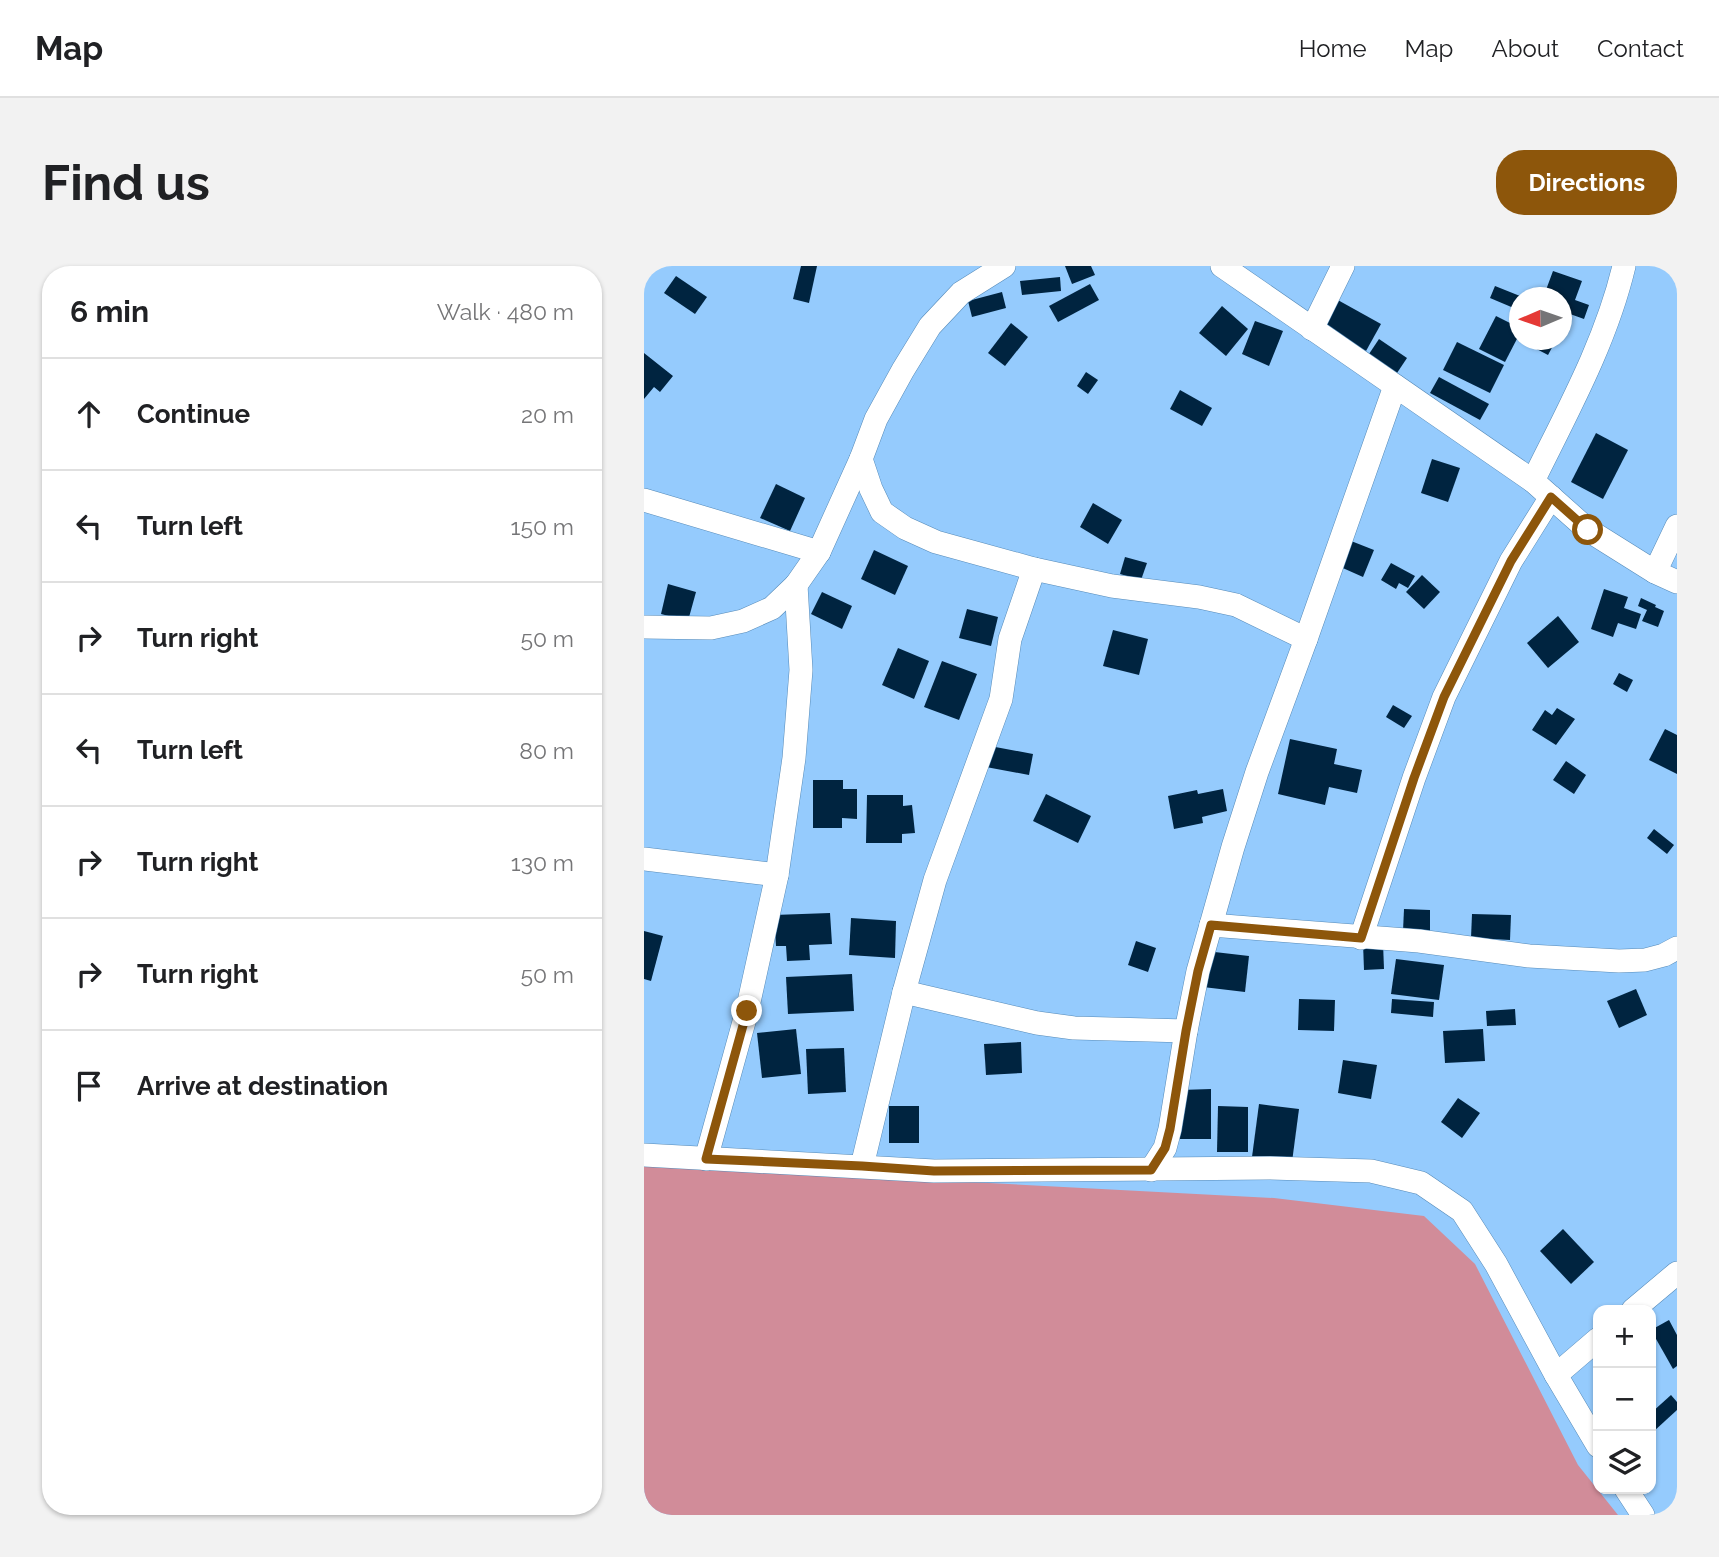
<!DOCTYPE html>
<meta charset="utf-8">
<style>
:root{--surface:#fff;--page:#f2f2f2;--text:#202124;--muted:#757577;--line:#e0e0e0;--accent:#8d560b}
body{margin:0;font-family:Raleway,sans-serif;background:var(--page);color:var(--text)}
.controls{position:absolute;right:21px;bottom:21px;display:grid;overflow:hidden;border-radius:14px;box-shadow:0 2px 5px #0004}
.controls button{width:63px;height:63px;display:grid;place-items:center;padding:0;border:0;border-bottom:2px solid var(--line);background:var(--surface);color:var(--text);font:35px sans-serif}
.compass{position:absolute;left:865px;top:21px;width:63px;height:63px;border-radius:50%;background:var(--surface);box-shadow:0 2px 5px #0004;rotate:268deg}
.stop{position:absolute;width:21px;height:21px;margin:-16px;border:5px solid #8d560b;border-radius:50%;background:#fff}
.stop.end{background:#8d560b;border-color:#fff;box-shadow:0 2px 7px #0008}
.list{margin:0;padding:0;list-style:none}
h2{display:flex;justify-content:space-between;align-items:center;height:91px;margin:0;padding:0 28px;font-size:30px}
h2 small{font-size:23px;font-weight:400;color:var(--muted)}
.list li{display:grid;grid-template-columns:46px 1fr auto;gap:21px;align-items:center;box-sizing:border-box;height:112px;padding:0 28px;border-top:2px solid var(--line)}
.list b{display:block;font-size:26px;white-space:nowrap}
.list em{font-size:23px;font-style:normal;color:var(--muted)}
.icon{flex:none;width:38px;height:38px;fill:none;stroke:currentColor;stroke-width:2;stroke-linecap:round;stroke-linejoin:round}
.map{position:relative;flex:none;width:1033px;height:1249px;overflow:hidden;border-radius:28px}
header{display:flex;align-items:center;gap:42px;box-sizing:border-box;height:98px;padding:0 35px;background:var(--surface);border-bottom:2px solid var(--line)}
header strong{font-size:33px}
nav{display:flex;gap:38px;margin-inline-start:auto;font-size:24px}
.intro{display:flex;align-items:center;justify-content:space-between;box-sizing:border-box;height:168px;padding:0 42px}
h1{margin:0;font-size:49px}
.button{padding:18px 32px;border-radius:28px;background:var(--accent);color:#fff;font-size:24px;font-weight:700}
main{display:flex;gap:42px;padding:0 42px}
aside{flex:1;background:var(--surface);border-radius:28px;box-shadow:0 2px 5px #0004}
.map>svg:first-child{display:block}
.green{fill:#d18c99}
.building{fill:#002440}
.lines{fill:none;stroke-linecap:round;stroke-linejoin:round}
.minor-casing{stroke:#558ab8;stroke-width:24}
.minor{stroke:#fff;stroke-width:23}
.route{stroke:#8d560b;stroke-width:9}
</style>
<header>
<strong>Map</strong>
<nav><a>Home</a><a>Map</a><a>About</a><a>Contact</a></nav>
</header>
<div class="intro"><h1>Find us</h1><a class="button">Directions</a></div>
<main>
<aside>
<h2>6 min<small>Walk · 480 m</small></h2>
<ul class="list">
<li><svg class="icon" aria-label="ahead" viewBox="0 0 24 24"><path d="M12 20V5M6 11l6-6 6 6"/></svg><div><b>Continue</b></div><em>20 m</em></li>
<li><svg class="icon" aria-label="left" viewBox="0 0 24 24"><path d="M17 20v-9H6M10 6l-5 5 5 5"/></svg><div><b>Turn left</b></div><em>150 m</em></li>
<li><svg class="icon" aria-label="right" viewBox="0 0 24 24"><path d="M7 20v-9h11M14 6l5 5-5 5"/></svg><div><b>Turn right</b></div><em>50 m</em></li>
<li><svg class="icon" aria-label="left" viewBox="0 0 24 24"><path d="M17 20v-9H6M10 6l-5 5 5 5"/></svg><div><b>Turn left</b></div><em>80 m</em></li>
<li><svg class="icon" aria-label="right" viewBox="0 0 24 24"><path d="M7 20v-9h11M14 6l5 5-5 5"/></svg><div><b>Turn right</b></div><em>130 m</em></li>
<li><svg class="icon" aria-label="right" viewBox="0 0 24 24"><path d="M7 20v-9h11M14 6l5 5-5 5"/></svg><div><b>Turn right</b></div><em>50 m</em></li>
<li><svg class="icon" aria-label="arrive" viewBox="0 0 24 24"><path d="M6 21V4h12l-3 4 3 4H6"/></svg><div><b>Arrive at destination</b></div></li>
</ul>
</aside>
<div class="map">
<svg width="1033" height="1249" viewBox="0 0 1033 1249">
<rect width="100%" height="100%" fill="#95cbfd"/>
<polygon class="green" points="0,899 630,932 780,950 831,998 934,1199 974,1249 0,1249"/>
<g class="building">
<polygon points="157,0 173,0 165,37 149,33"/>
<polygon points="421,0 447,0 451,9 428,18"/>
<polygon points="909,5 938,15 931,34 945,39 940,53 926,48 925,51 918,48 918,32 899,32"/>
<polygon points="32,10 63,31 51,48 20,27"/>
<polygon points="416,11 417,25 378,29 376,15"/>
<polygon points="446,18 455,34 414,56 405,40"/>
<polygon points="851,20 876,30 872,43 846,32"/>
<polygon points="358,26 362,42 328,51 324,35"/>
<polygon points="692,33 737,58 722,85 677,60"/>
<polygon points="578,40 604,63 582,90 555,67"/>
<polygon points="852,50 876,62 876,67 861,96 835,83"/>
<polygon points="611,55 639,65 625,100 598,88"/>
<polygon points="367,57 384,71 361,100 344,87"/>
<polygon points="735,73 763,92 753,107 725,88"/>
<polygon points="885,74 912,74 904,89 883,78"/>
<polygon points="813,76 860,99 846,127 799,104"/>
<polygon points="0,87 29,110 16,126 10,121 0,133"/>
<polygon points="442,106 454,114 444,128 433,120"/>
<polygon points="795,111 845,138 836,154 786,127"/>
<polygon points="536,124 568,142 558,160 526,143"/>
<polygon points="952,167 984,184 959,233 927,216"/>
<polygon points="788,193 816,202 804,236 777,227"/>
<polygon points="132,218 161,232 146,265 116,252"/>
<polygon points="449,237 478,254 464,278 436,261"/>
<polygon points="702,273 730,284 719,311 692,299"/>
<polygon points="230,284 264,300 251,329 217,313"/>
<polygon points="481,291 503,297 497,314 476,308"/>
<polygon points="747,297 771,310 764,322 755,317 752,323 737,314"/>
<polygon points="778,309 796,326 780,343 762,326"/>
<polygon points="24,318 52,326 44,355 17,348"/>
<polygon points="960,323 984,331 980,342 997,348 992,363 974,357 969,371 947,363"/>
<polygon points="178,326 208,340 198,363 167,348"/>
<polygon points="997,332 1012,339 1011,341 1020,345 1014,361 998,355 1003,344 994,340"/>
<polygon points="323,343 354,351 347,380 315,372"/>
<polygon points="914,350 935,376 904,402 883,377"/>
<polygon points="469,364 504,373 495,409 459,400"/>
<polygon points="254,382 285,395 270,433 238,419"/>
<polygon points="298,395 333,408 315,454 280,441"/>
<polygon points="975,407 989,414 983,426 969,418"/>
<polygon points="749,439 768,450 760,462 742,451"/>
<polygon points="913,442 931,453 912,479 888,464 901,444 908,449"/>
<polygon points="1021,463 1033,469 1033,508 1005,494"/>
<polygon points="646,473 693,483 690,498 718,504 713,527 685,521 681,539 634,528"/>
<polygon points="346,480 389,488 385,509 342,501"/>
<polygon points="922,495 942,509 930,528 909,514"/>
<polygon points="169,514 199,514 199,523 213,523 213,553 198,552 198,562 169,562"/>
<polygon points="579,523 583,545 558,551 559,557 530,563 524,530 553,524 554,528"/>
<polygon points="402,528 447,550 434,577 389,555"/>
<polygon points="223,529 259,529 259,540 268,539 271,567 258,568 258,577 222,577"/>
<polygon points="1010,563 1030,579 1023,588 1003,572"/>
<polygon points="760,643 786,644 786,666 759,665"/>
<polygon points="186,647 188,678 165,679 166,694 143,695 142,680 132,680 130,649"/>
<polygon points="828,648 867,649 866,674 827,672"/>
<polygon points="207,652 252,655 251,692 205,689"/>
<polygon points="0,665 19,670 7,715 0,713"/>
<polygon points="492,675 512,682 504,706 484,699"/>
<polygon points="719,677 739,677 740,703 720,704"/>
<polygon points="562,685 605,690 601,726 559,721"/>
<polygon points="752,693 800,699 795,734 747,728"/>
<polygon points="208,708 210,745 144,748 142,711"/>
<polygon points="992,723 1003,749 975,762 963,735"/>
<polygon points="655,733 691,734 690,765 654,764"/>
<polygon points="748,733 790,736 789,751 747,747"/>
<polygon points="871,743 872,759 843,760 842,745"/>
<polygon points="152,763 157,808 118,812 113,767"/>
<polygon points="839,763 841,795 801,797 799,765"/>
<polygon points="377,776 378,807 342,809 340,778"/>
<polygon points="200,782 202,826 164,828 162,783"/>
<polygon points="699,794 733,799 727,833 694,827"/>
<polygon points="567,823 567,873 536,873 536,824"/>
<polygon points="814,832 836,847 818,872 797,856"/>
<polygon points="615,838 655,843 648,896 608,891"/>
<rect x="245" y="840" width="30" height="37"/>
<polygon points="574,840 604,841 604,886 573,886"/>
<polygon points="919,963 950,996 927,1018 896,985"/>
<polygon points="1025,1054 1033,1069 1033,1100 1029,1103 1007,1064"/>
<polygon points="1027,1129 1033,1136 1033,1144 1009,1166 1007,1164 1007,1147"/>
</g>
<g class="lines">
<defs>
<g id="minor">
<polyline points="578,0 889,215 944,264 1011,306 1033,316"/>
<polyline points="668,63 699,0"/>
<polyline points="217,193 227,223 238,246 261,262 292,276 390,303 468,320 555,331 592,339 662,373"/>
<path d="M889,215C923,146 962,76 980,0"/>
<polyline points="0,234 175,286"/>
<polyline points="1011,306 1033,260"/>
<polyline points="0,361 67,362 99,355 128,342 152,319 175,286 217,193 232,153 259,104 286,60 317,27 360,0"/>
<polyline points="0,593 133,609"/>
<polyline points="567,659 775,675 885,690 975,695 1001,694 1020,689 1033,682"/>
<polyline points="717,672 770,512 800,431 867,295 907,231"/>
<polyline points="260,726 393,757 430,762 542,765"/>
<polyline points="0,889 290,905 626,902 727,905 777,917 818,945 852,998 912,1109 954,1180"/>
<polyline points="62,893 103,745 133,609 150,492 157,404 152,319"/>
<polyline points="218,900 260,726 291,614 357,433 366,373 390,303"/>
<polyline points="507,904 521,882 526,863 542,765 554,705 589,581 613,506 662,373 751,120"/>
<polyline points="989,1044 1033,1007"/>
<polyline points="912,1109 954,1073"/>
<polyline points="982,1223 999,1249"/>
</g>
</defs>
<use href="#minor" class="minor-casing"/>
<use href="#minor" class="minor"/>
</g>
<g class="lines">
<polyline class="route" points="103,745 62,893 218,900 290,905 507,904 521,882 526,863 542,765 554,705 567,659 717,672 770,512 800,431 867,295 907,231 944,264"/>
</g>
</svg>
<div class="controls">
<button>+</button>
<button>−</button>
<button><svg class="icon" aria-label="layers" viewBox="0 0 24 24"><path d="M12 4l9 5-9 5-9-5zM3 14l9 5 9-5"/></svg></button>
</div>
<svg class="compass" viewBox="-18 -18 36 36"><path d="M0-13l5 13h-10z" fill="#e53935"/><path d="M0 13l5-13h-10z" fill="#757577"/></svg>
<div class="stop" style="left:944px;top:264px"></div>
<div class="stop end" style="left:103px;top:745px"></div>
</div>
</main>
